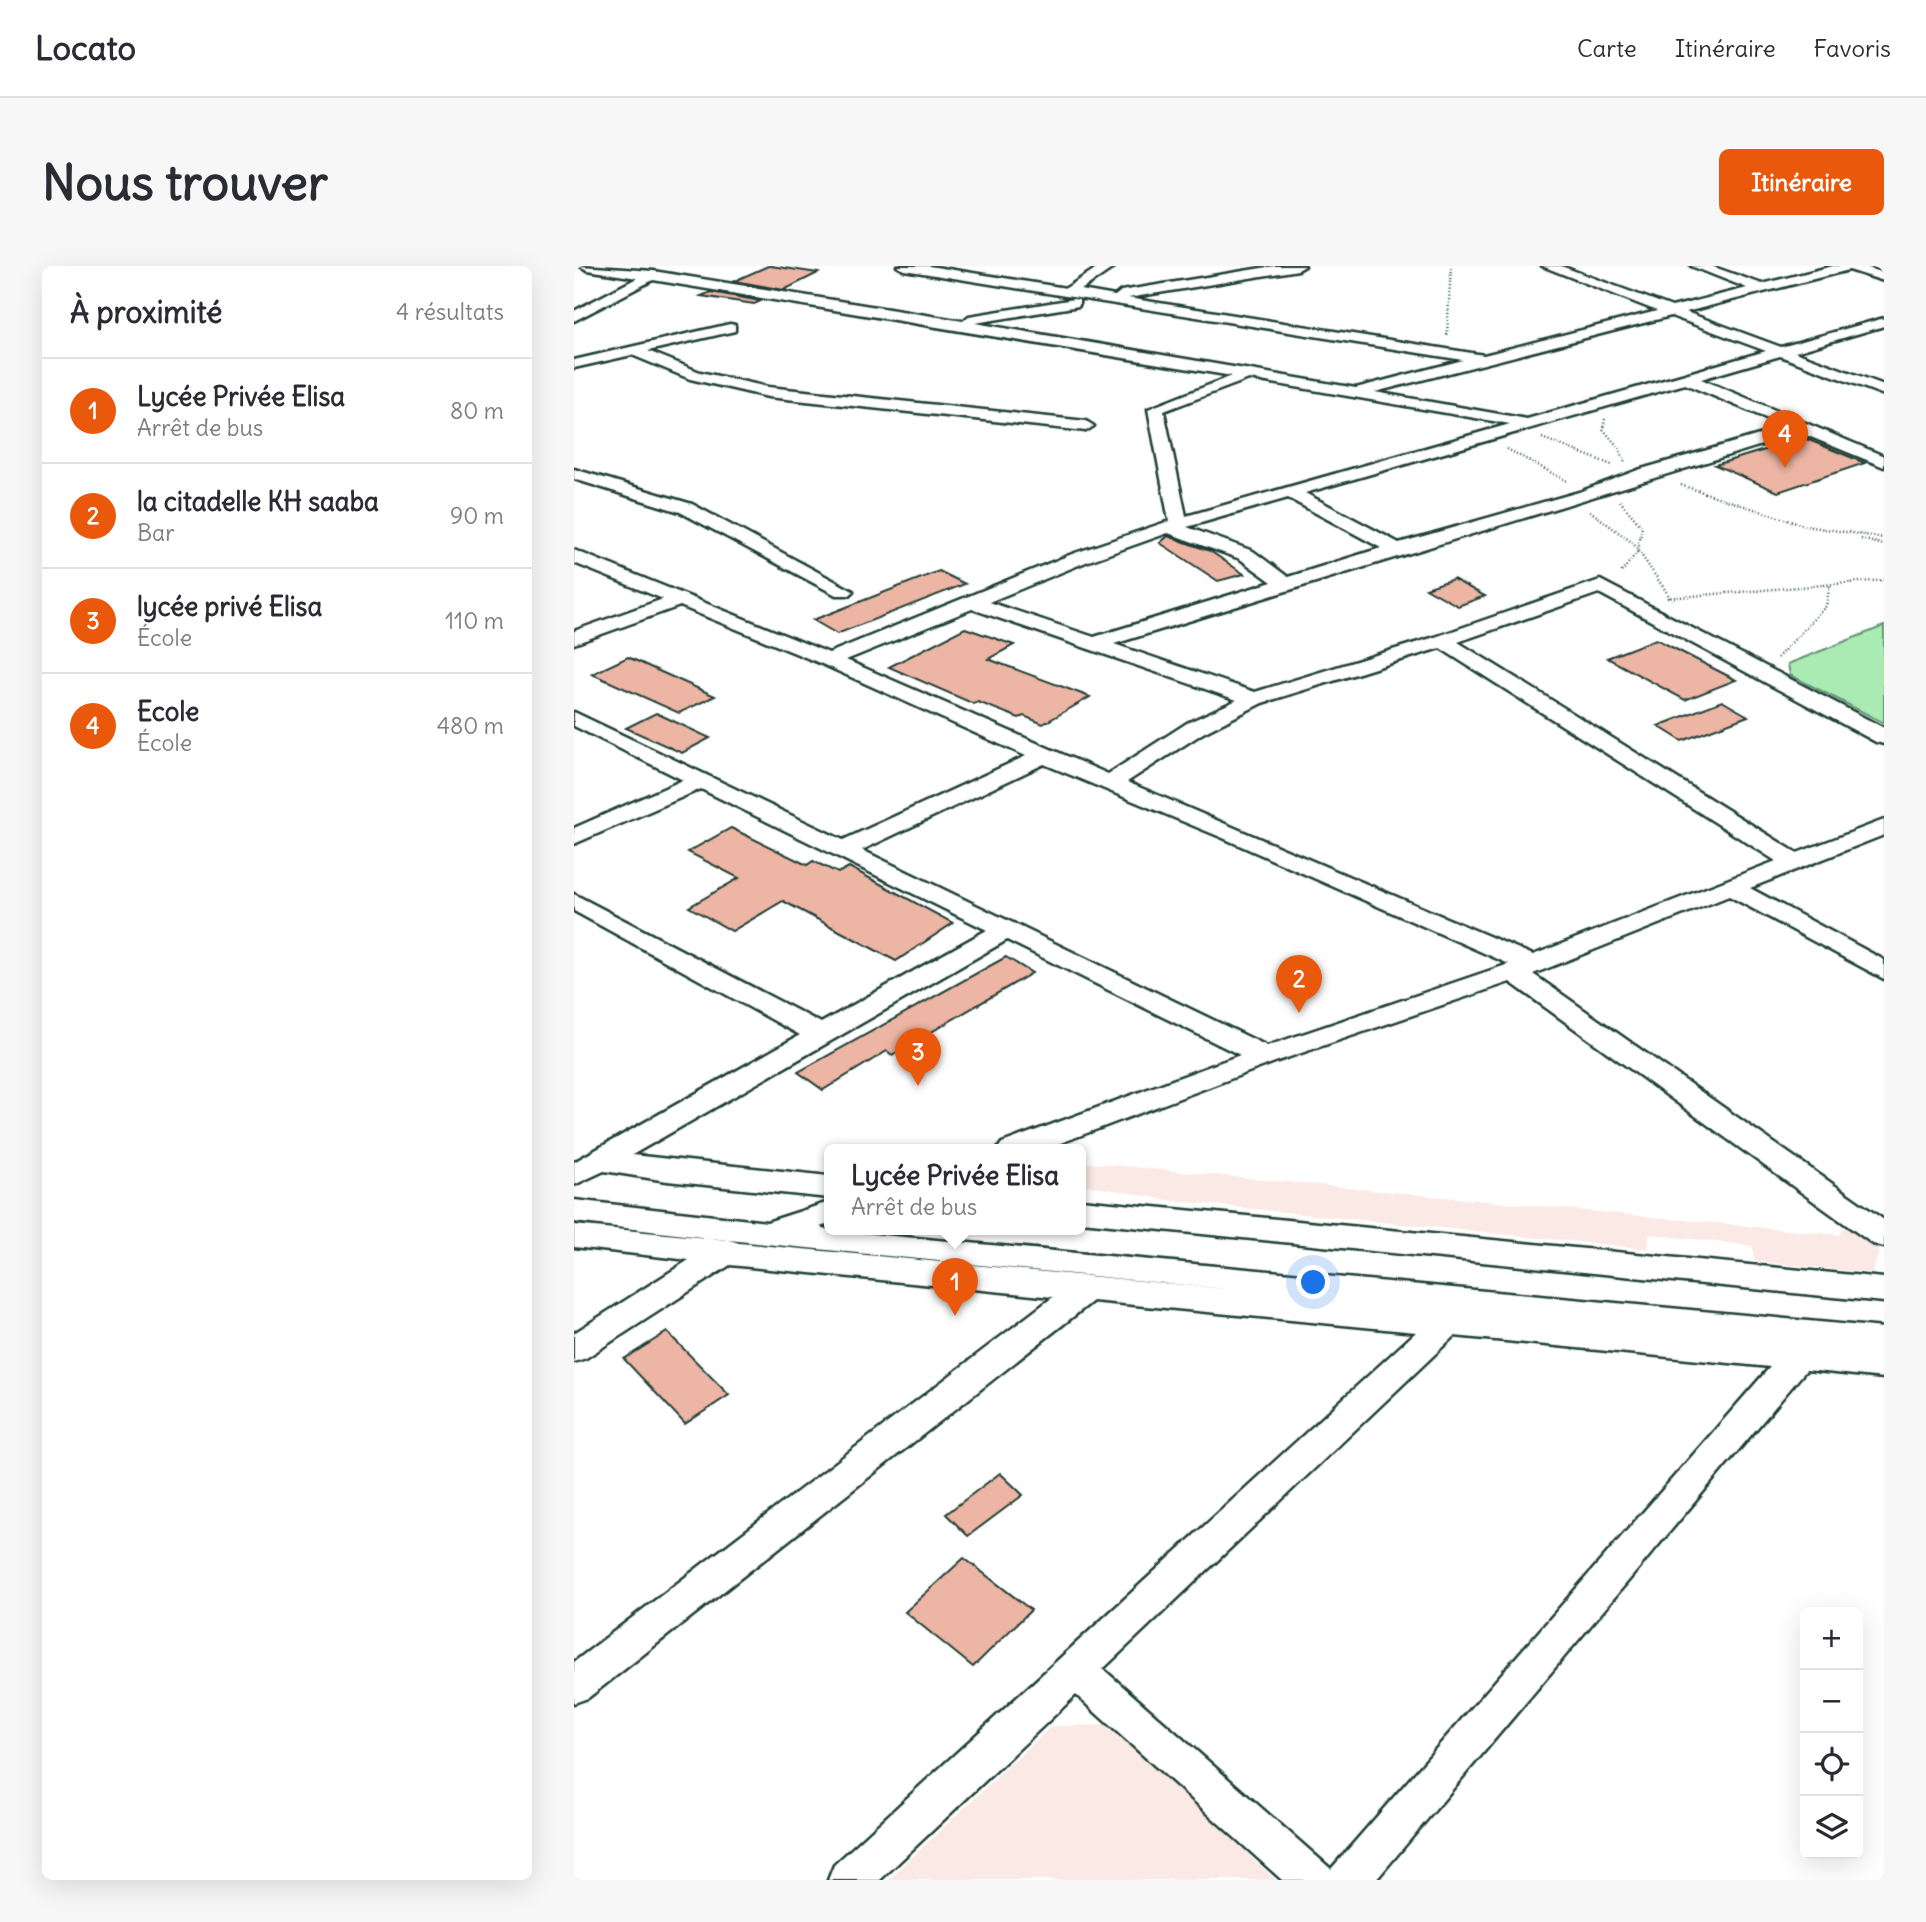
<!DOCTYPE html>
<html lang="fr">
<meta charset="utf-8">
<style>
:root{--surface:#fff;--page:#f7f7f7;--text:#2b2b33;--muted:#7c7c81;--line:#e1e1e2;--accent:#ea580c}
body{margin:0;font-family:Delius,sans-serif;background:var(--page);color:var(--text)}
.controls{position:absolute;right:21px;bottom:21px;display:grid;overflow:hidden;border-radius:10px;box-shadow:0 7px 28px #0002}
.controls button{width:63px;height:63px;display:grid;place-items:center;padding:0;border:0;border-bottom:2px solid var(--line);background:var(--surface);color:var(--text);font:35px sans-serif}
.you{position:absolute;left:740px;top:1017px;width:24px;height:24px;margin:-18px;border:5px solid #fff;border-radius:50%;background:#1a73e8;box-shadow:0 0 0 10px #1a73e833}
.badge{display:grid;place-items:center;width:46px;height:46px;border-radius:50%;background:var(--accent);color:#fff;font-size:23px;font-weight:700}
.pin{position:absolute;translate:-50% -58px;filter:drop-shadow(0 2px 4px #0008)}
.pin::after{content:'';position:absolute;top:37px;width:24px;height:21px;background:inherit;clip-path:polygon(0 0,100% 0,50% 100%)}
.popup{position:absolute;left:250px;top:878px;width:262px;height:91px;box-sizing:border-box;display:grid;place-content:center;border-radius:10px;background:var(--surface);filter:drop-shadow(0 2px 5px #0005);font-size:23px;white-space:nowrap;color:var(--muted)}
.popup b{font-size:26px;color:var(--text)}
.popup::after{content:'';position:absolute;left:50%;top:100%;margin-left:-14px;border:14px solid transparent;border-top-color:var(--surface)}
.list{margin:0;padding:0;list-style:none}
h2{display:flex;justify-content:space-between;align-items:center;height:91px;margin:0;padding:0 28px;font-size:30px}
h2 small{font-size:23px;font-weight:400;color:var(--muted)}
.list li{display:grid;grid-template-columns:46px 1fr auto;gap:21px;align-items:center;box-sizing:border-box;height:105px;padding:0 28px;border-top:2px solid var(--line)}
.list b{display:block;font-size:26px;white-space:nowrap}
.list p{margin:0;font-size:23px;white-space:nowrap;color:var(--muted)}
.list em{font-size:23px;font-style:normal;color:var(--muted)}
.icon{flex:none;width:38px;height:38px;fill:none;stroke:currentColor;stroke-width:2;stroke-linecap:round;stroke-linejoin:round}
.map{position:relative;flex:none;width:1310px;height:1614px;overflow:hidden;border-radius:10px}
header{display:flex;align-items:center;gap:42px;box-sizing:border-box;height:98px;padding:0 35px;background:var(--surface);border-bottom:2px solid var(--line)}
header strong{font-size:33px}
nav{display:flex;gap:38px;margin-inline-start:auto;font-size:24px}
.intro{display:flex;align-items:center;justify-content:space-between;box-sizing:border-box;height:168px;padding:0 42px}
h1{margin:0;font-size:49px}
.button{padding:18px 32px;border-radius:10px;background:var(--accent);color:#fff;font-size:24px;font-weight:700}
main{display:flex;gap:42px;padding:0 42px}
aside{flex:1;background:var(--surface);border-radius:10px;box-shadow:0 7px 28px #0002}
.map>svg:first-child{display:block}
.built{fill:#fae9e4}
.green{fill:#aaeab3;stroke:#649474;stroke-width:2}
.building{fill:#edb5a4;stroke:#1f3d34;stroke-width:2}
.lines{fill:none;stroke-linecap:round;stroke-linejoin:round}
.minor-casing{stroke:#1f3d34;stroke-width:5}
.path{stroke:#1f3d34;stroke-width:2.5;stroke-dasharray:1 2.5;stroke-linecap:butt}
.minor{fill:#fff;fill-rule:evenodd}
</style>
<header>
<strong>Locato</strong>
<nav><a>Carte</a><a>Itinéraire</a><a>Favoris</a></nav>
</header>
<div class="intro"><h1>Nous trouver</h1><a class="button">Itinéraire</a></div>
<main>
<aside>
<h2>À proximité<small>4 résultats</small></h2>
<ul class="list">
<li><span class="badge">1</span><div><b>Lycée Privée Elisa</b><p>Arrêt de bus</p></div><em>80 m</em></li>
<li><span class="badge">2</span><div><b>la citadelle KH saaba</b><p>Bar</p></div><em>90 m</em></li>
<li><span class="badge">3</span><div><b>lycée privé Elisa</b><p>École</p></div><em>110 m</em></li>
<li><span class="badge">4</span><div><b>Ecole</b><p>École</p></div><em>480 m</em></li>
</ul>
</aside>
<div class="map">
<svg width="1310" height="1614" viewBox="0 0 1310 1614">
<rect width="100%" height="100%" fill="#fff"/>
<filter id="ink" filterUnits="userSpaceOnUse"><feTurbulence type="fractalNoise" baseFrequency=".0143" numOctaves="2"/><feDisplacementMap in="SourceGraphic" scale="14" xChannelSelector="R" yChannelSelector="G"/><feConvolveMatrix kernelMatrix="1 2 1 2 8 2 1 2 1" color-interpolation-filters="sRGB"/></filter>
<g filter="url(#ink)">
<g class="built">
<polygon points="507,896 1265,969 1268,962 1310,972 1298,1007 1180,995 1179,980 1075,968 1075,983 593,934 507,918"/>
<polygon points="534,1459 702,1614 314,1614 477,1460"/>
</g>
<polygon class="green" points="1310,360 1310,457 1216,409 1214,398"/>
<g class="building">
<polygon points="194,0 197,0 244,7 210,24 160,15"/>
<polygon points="137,26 187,35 180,38 127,30"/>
<polygon points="1230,172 1291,197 1204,226 1141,199"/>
<polygon points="594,270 636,285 670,308 644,315 586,277"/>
<polygon points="365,305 391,318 263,368 239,354"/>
<polygon points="879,313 911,330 884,340 852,322"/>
<polygon points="391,362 440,379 414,393 516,431 469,458 450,450 445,452 404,436 400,438 315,401"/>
<polygon points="1082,373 1162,414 1111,434 1033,392"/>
<polygon points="54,391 87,406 141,430 105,447 18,408"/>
<polygon points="1148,435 1174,450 1108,475 1084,460"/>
<polygon points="82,447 136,472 108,487 52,462"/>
<polygon points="157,562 233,599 239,595 264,607 275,601 379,657 322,695 209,635 158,665 115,641 165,612 114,586"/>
<polygon points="432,691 458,707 318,789 313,785 249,824 224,806"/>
<polygon points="93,1066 155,1129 111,1158 50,1093"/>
<polygon points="426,1207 449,1229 394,1270 372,1248"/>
<polygon points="390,1292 457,1344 399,1401 331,1346"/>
</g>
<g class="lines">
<defs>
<g id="minor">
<path d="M6,0L79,5L389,55L395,50L500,33L505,34V40L401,57L782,122L889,94L330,4L323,0H355L492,22L526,0H542L507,24L541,30L547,25L700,0H731L724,4L554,32L910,89L1083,45L968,0H987L1098,41L1173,22L1117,0H1137L1188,18L1259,0H1289L1310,7V15L1275,4L1112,46L1207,81L1310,52V60L1221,86L1310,119V129L1206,90L1127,113L1310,190V201L1227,167L540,378L681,426L861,371L1026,314L1310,462V478L1302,476L1025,327L884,376L1223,587L1310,554V569L1176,622L1310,694V713L1155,630L959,708L1310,954V981L1299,978L936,716L701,796L468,884H423L428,877L666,789L433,674L58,889L255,910V932L93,915L30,905L0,919V896L226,769L0,645V628L247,757L413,664L127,523L0,578V562L109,514L0,460V446L269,574L452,490L248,398L106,340L0,378V365L89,333L0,297V284L255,387L498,288L595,255L574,143L658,110L79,14L0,55V45L63,12L13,4ZM1097,50L1192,85L953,153L801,126ZM675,113L936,158L612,250L590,145ZM1111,118L1213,161L1064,204L1005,226L825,277L731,227ZM714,232L807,282L714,311L679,285L613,261ZM594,267L666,293L698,316L520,371L415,336L512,296ZM398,343L663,434L613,457L534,508L272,394ZM866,382L1202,595L959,689L553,516L629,467L688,437ZM470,498L649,572L935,698L693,780L288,584Z"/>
<polygon points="156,58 161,59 161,65 74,85 126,106 194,121 512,155 520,160 512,165 194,131 116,113 58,89 0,102 0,94"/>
<polygon points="0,203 118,238 279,325 276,329 262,329 106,246 0,213"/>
<path d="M0,934L193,956L255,936V958L246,961L255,964L1310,1062V1112L1232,1104L802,1614H708L502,1429L306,1614H254L260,1599L842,1066L519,1035L14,1432L0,1437V1396L479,1031L156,999L12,1092L0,1096V1067L115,994L0,981V959L153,974L0,956ZM155,974L192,978L663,1024L165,977ZM880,1070L1196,1101L757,1603L529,1403Z"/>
<polygon points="507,934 1310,1012 1310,1036 507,956"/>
</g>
</defs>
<use href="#minor" class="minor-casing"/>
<g class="path">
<polyline points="873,69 877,0"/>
<polyline points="1031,153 1029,163 1045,182 1051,197"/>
<polyline points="968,172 1038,199"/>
<polyline points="933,183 993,215"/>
<polyline points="1107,219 1232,260 1310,272"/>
<polyline points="1046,235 1068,261 1064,285 1046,308"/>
<polyline points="1016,245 1059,277 1098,334"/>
<polyline points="1287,273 1310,279"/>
<polyline points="1093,332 1310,314"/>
<polyline points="1203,392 1252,340 1256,318"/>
</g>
<use href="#minor" class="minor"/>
</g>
</g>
</svg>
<div class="controls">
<button>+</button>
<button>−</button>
<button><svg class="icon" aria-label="locate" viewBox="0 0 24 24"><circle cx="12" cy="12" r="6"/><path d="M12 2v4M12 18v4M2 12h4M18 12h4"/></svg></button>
<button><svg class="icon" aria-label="layers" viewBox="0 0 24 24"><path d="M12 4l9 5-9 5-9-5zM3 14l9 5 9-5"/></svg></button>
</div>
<div class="you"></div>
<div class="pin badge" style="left:381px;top:1050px">1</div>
<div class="popup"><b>Lycée Privée Elisa</b>Arrêt de bus</div>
<div class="pin badge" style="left:725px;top:747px">2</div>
<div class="pin badge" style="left:344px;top:820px">3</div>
<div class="pin badge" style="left:1211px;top:202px">4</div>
</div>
</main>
